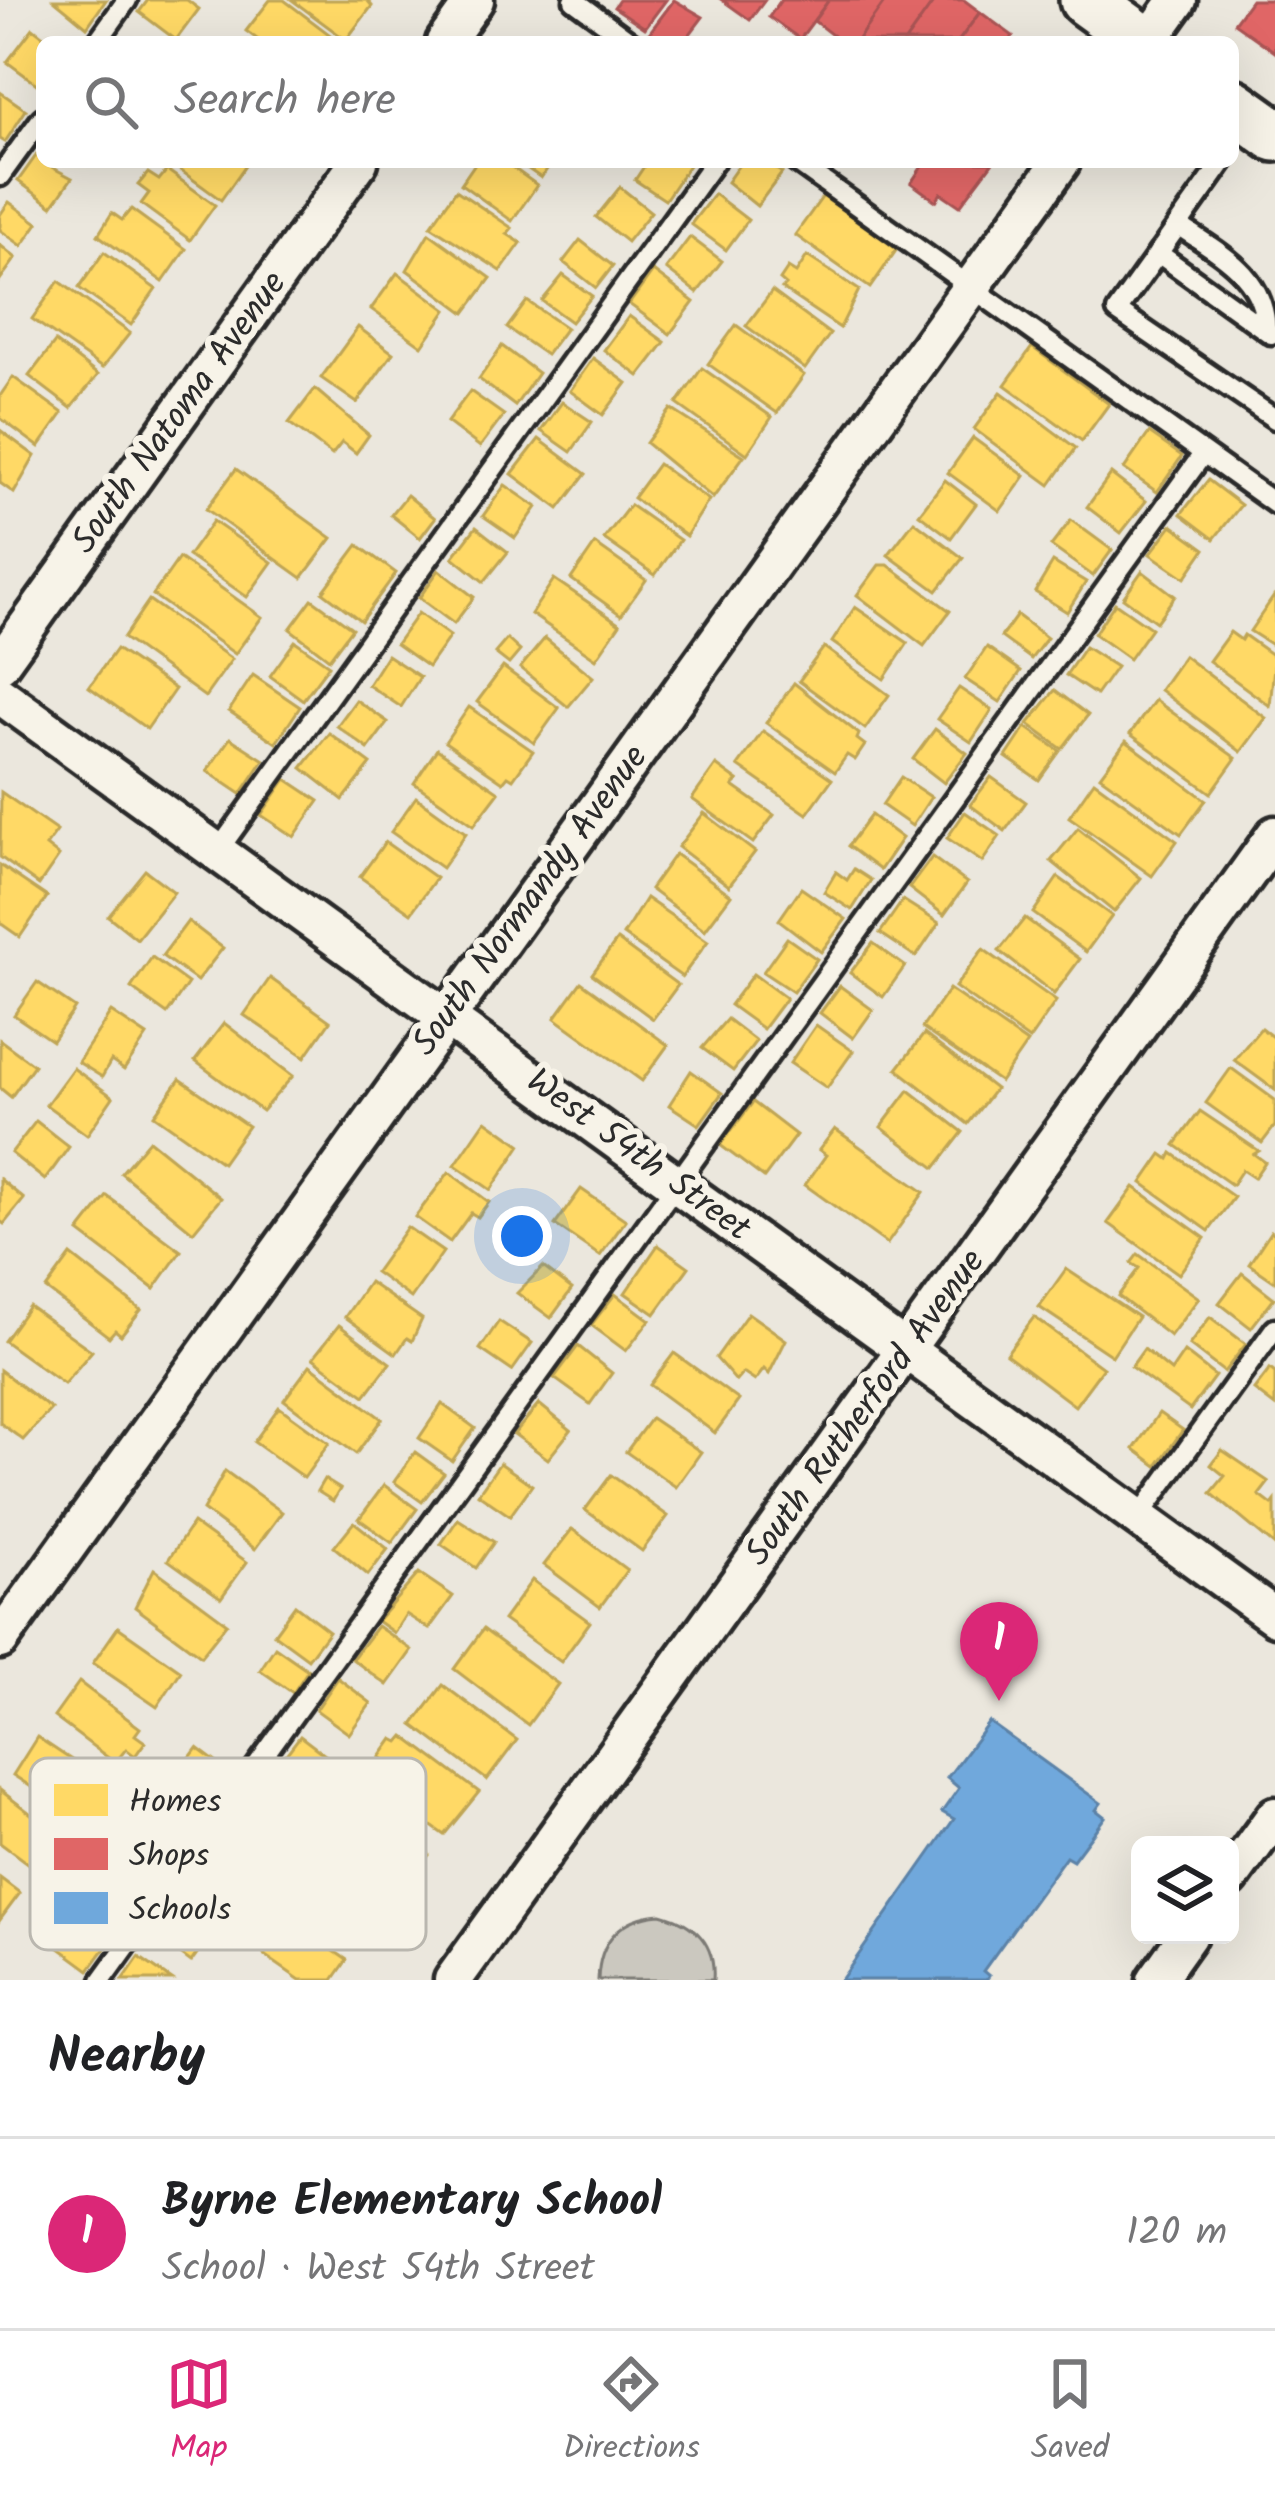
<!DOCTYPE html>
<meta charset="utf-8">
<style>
:root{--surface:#fff;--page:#f2f2f2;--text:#202124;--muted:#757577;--line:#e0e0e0;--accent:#db2777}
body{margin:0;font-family:Kalam,sans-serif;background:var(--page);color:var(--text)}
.controls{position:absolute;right:36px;bottom:36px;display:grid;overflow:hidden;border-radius:18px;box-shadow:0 12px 48px #0002}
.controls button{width:108px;height:108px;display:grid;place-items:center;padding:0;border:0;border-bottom:3px solid var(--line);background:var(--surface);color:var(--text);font:60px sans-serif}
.you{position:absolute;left:522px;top:1236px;width:42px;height:42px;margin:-30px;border:9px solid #fff;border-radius:50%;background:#1a73e8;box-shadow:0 0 0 18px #1a73e833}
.badge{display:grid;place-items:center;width:78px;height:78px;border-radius:50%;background:var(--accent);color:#fff;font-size:39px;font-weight:700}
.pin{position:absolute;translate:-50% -99px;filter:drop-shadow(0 3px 6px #0008)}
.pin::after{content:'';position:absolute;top:63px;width:42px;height:36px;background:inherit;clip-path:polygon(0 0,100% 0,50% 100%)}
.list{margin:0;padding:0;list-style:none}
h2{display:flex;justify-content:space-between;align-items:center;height:156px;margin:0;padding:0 48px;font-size:51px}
h2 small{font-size:39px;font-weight:400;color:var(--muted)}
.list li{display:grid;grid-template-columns:78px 1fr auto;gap:36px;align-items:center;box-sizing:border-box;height:192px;padding:0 48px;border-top:3px solid var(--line)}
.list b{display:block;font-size:45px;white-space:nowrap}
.list p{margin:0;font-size:39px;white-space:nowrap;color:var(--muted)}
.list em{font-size:39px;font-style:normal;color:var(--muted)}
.icon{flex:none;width:66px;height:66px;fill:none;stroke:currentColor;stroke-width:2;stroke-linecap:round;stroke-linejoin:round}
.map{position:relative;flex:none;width:1275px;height:1980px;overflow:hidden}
.search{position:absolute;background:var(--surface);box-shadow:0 12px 48px #0002;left:36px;right:36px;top:36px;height:132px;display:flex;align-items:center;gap:30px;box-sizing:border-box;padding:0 42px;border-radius:18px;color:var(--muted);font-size:45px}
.sheet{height:348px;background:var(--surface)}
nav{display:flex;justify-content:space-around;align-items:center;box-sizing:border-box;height:168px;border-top:3px solid var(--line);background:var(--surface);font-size:33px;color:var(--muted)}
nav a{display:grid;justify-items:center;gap:6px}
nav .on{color:var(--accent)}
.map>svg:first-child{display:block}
.green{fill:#cbc8bf;stroke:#7b7a75;stroke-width:3}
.homes{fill:#ffd966;stroke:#bfa554;stroke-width:3}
.shops{fill:#e06666;stroke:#aa5454;stroke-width:3}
.schools{fill:#6fa8dc;stroke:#5b82a7;stroke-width:3}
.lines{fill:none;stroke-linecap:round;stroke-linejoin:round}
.service-casing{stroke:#2b2b2b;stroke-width:27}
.minor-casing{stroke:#2b2b2b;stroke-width:45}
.secondary-casing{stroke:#2b2b2b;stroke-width:60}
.service{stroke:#f7f3e8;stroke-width:18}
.minor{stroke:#f7f3e8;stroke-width:36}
.secondary{stroke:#f7f3e8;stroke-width:51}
.labels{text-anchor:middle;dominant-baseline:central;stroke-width:12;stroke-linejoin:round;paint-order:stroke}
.street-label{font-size:36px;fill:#2b2b2b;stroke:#f7f3e8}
.key{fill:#f7f3e8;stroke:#bab7af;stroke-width:3}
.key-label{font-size:33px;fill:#2b2b2b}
</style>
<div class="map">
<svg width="1275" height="1980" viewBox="0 0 1275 1980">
<rect width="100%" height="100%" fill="#ebe7dd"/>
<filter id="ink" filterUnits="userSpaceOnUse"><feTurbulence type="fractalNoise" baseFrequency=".00833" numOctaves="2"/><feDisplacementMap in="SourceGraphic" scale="24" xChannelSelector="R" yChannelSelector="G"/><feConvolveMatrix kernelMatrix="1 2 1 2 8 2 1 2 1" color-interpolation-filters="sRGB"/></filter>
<g filter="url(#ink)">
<path class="green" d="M661,1914C695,1923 716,1944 713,1980H598C599,1940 621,1917 661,1914Z"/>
<g class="homes">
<polygon points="54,0 106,0 87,27"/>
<polygon points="148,0 187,0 199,9 176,40 139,12"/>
<polygon points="270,0 284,0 337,40 261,42 246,31"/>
<polygon points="292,0 367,0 372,6 346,40"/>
<polygon points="33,28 51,42 42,42 42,88 7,62"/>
<polygon points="0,92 26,110 5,142 0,139"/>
<polygon points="38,153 42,162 72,178 52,206 18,181"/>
<polygon points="169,162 245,162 247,163 221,200"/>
<polygon points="476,162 505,162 537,185 512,221 461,184"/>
<polygon points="518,162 552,162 541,178"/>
<polygon points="647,162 684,162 689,165 665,200 635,180"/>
<polygon points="741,162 767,162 782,173 757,206 727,182"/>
<polygon points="167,170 215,205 190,240 141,204 149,193 138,185 148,173 159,180"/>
<polygon points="620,187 651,212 627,242 596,217"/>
<polygon points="456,190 512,228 507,234 521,243 501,271 431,226"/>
<polygon points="714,194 748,220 726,250 691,224"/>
<polygon points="823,196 897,249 870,288 795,235"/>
<polygon points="9,202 38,223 22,246 0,230 0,215"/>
<polygon points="131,209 186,249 163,282 98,235 112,213 122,220"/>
<polygon points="429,233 491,278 465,313 407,270"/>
<polygon points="690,237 722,261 697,293 666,269"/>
<polygon points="580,240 613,266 596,288 563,262"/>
<polygon points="0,245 16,258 0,280"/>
<polygon points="104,252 156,289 131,325 79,288"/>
<polygon points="807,256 859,290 840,328 782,289 786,285 780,280 788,268 796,273"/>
<polygon points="653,271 694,302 670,334 629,304"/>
<polygon points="397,273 447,310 422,346 371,309"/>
<polygon points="563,275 592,296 571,322 542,301"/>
<polygon points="59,281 130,333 102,368 32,319"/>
<polygon points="772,291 830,334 805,369 746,326"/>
<polygon points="527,301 566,328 546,355 507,328"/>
<polygon points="629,316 665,342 639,376 604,350"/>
<polygon points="736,325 804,375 777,413 708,364"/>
<polygon points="358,327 393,353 357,403 321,378"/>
<polygon points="55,342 98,375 71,408 29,376"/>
<polygon points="502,346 538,373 515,406 479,379"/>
<polygon points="1032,347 1109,404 1082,441 1005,385"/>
<polygon points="593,358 627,383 603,415 570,391"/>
<polygon points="702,368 772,417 747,454 677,404"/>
<polygon points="13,377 63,413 39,447 0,418 0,396"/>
<polygon points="315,389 369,435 356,453 342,442 332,455 289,423"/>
<polygon points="470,391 504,415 480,447 447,422"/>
<polygon points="1001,392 1076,448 1050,485 974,429"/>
<polygon points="562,402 592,422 571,452 541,431"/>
<polygon points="671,409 744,456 713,498 646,443"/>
<polygon points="0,430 35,456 14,493 0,483"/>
<polygon points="1149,433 1182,456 1157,492 1124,469"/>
<polygon points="973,438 1025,476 1000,511 948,473"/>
<polygon points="539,439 586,474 559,509 512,474"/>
<polygon points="658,464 709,500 686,536 633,498"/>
<polygon points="236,469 332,538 302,578 206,509"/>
<polygon points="1111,474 1146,501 1121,533 1087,507"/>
<polygon points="945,480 976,504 951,538 919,514"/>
<polygon points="1208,480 1241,505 1214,539 1181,514"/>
<polygon points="505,485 537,507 515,538 483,516"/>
<polygon points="407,495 435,518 420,538 391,515"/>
<polygon points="630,505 680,540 655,575 604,539"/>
<polygon points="1071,520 1112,550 1093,576 1051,546"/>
<polygon points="213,521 272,562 247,597 188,556"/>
<polygon points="914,521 963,558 937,591 888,555"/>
<polygon points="1172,525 1205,549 1185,578 1150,554"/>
<polygon points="476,527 508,552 484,582 453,557"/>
<polygon points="595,544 646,580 621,615 571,579"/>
<polygon points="358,545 396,573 361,621 323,592"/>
<polygon points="179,558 262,617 235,654 153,595"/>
<polygon points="1053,562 1086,582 1067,612 1035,592"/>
<polygon points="879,565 888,565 950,611 924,646 857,595"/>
<polygon points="439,570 474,597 454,624 419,598"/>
<polygon points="1142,571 1175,596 1156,622 1123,598"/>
<polygon points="554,579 620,624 596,659 531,614"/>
<polygon points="1274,596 1275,597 1275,647 1250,631"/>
<polygon points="312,599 352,628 329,659 290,629"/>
<polygon points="149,600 232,659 205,697 123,638"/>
<polygon points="1115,603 1151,628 1129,659 1094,634"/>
<polygon points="855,607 908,643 884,679 832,642"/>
<polygon points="418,613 450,636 428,667 396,644"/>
<polygon points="1017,615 1047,638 1031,659 1001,637"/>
<polygon points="1230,632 1241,640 1244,635 1275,657 1270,706 1209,661"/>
<polygon points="545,638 593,677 568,707 520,668"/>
<polygon points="507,639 520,651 509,664 495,653"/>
<polygon points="295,641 329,665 303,700 270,676"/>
<polygon points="824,647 889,695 865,729 799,681"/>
<polygon points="987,647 1021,671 1000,702 965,679"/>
<polygon points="1085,647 1116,667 1096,695 1066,675"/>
<polygon points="116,649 175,689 147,729 89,687"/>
<polygon points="387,655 420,677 401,707 368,685"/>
<polygon points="1184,656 1266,718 1241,752 1160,690"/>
<polygon points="503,667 559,708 534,743 477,702"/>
<polygon points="253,675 300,707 276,743 229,711"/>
<polygon points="794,683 859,734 857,739 865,745 855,760 847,755 835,772 766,723"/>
<polygon points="959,688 992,710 971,742 937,719"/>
<polygon points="1055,690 1088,715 1062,749 1028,724"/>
<polygon points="356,700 388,722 368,749 337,726"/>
<polygon points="1155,700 1236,758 1211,793 1130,734"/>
<polygon points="469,707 533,751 513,779 508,776 503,782 445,742"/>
<polygon points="1026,727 1060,751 1039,780 1006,757"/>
<polygon points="935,729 967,753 944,783 913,759"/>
<polygon points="763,731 832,779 807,814 738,766"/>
<polygon points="329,733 371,764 343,800 302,768"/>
<polygon points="230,738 264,760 241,794 207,771"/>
<polygon points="1126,741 1206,800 1181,834 1100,776"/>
<polygon points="437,749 499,792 474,825 414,783"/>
<polygon points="716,765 738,781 733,786 774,815 753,843 692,799"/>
<polygon points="901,777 931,797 912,826 882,805"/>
<polygon points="991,777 1026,802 1005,831 970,805"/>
<polygon points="286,779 319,801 294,837 261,815"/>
<polygon points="1094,781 1177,841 1152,876 1069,817"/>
<polygon points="1,792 57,831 46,846 59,856 39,885 0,857"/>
<polygon points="416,797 466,833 442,868 391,832"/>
<polygon points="965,812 1000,836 982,862 947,838"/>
<polygon points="704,813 755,852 729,886 678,847"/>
<polygon points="871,815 902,838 880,870 848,846"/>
<polygon points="1078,828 1141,878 1114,912 1051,861"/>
<polygon points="385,842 436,878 411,913 360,877"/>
<polygon points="675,854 731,895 705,930 650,889"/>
<polygon points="932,857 967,883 944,915 909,888"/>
<polygon points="0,865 47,897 20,937 0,923"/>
<polygon points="854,869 871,880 852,910 824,892 836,872 847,880"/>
<polygon points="145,870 174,892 137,939 108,916"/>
<polygon points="1058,877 1112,916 1086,952 1033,913"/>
<polygon points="801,888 846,919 821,952 779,920"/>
<polygon points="646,898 708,941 682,977 623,935"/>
<polygon points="903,900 939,923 916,957 880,933"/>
<polygon points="1025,918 1080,959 1054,994 999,951"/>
<polygon points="188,921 223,948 197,981 162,956"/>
<polygon points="787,938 817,959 793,992 763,972"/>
<polygon points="617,940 678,985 653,1019 592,974"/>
<polygon points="873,943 905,966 883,997 850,973"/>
<polygon points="983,949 1056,1001 1029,1040 955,987"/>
<polygon points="152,957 188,983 167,1014 131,988"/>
<polygon points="753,974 786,998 763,1029 730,1005"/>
<polygon points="270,978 330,1021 305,1057 244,1015"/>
<polygon points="37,982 75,1008 52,1041 14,1015"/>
<polygon points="581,982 668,1045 642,1081 555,1018"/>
<polygon points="840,986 873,1010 853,1038 820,1013"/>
<polygon points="949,989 1027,1043 1000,1082 922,1028"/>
<polygon points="111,1012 147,1036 124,1070 111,1061 102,1077 78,1062"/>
<polygon points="727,1019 756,1041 733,1071 702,1048"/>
<polygon points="224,1023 293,1076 262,1111 195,1061"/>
<polygon points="816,1025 853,1051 827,1088 790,1063"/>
<polygon points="1261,1028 1275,1039 1275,1090 1234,1060"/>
<polygon points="924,1034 995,1089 968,1124 897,1069"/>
<polygon points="0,1040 34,1065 11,1097 0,1088"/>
<polygon points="73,1068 113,1097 87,1135 46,1105"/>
<polygon points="1231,1068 1275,1100 1275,1126 1262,1143 1206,1103"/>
<polygon points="691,1071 722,1093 699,1125 669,1105"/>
<polygon points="180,1079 248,1126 222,1163 154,1115"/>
<polygon points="909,1090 963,1132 935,1168 881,1127"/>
<polygon points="753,1102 796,1135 764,1178 720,1145"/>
<polygon points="1200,1111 1259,1151 1254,1154 1265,1162 1254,1178 1242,1170 1232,1185 1175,1145"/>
<polygon points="486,1120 521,1145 491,1190 455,1165"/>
<polygon points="36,1121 69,1147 45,1180 11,1153"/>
<polygon points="835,1129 924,1192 887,1244 805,1185 826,1155 819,1150"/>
<polygon points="149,1140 221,1198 193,1232 121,1173"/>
<polygon points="1172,1153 1234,1197 1209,1231 1142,1183 1162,1154 1169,1159"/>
<polygon points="449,1172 489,1202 478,1217 471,1213 450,1242 415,1217"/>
<polygon points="0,1179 24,1199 4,1224 0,1221"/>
<polygon points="1134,1187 1205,1238 1179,1274 1108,1223"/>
<polygon points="581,1189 626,1220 600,1256 555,1225"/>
<polygon points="107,1196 181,1251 154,1289 79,1232"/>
<polygon points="407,1227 443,1252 411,1298 375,1272"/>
<polygon points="1271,1231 1275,1234 1275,1282 1249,1264"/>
<polygon points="658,1245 689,1267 655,1314 625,1293"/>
<polygon points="1138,1254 1199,1298 1170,1336 1118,1296 1139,1268 1131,1263"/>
<polygon points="71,1255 141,1310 121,1335 115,1330 109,1337 46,1289"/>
<polygon points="543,1267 572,1289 551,1318 517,1293"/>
<polygon points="1066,1269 1138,1317 1112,1356 1039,1307"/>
<polygon points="1242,1273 1274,1298 1251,1328 1219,1303"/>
<polygon points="369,1282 422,1319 412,1341 407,1338 396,1354 345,1317"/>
<polygon points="615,1294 650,1320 626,1351 591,1325"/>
<polygon points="29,1306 92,1351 64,1384 4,1341"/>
<polygon points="748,1313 786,1340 769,1374 764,1369 755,1381 743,1373 736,1381 716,1358"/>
<polygon points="1034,1317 1103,1368 1075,1406 1006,1354"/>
<polygon points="1210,1317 1246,1344 1224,1372 1189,1345"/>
<polygon points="499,1321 532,1343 512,1371 480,1349"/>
<polygon points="339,1325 390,1363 365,1396 313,1358"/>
<polygon points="578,1346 612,1373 590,1404 554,1378"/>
<polygon points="1144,1349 1171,1371 1184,1352 1215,1376 1190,1410 1131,1367"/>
<polygon points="674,1353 739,1400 715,1433 650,1385"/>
<polygon points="310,1365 382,1419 356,1454 284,1400"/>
<polygon points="1270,1369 1275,1373 1275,1406 1254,1390"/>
<polygon points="0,1370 51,1409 23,1440 0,1423"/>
<polygon points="442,1404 475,1428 452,1461 419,1438"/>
<polygon points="539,1404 571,1430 548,1459 514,1434"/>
<polygon points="279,1407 329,1443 304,1478 254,1442"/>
<polygon points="1159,1413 1183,1430 1157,1466 1134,1449"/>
<polygon points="651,1418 701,1452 676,1487 626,1452"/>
<polygon points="1222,1450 1269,1482 1259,1495 1272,1505 1275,1501 1275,1546 1211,1493 1225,1476 1211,1465"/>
<polygon points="415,1452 444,1473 422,1502 394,1482"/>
<polygon points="500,1463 532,1485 510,1516 478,1494"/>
<polygon points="225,1471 282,1512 255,1549 203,1510"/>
<polygon points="611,1475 668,1516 642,1551 585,1510"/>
<polygon points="324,1479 340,1489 333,1501 317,1491"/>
<polygon points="384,1485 417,1509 392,1543 359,1519"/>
<polygon points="458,1519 494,1542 476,1568 441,1544"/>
<polygon points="354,1522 388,1549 368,1575 334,1547"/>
<polygon points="193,1523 247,1562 221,1598 168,1560"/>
<polygon points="572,1529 627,1570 600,1607 544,1565"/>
<polygon points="154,1569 227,1623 201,1656 135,1607"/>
<polygon points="419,1573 453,1596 429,1629 406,1614 394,1633 377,1621"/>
<polygon points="532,1580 590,1622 561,1662 503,1620"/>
<polygon points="295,1605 329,1631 308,1659 274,1634"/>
<polygon points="377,1626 412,1650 387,1685 352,1659"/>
<polygon points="118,1627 181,1671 157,1707 93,1663"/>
<polygon points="483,1629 558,1684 528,1725 454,1669"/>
<polygon points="275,1647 308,1670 293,1693 260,1670"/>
<polygon points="338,1678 371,1703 349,1734 316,1710"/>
<polygon points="79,1682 140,1728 135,1735 145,1742 135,1756 126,1749 115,1763 54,1717"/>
<polygon points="443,1685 517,1740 487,1780 413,1725"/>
<polygon points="300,1736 329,1758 303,1794 274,1770"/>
<polygon points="404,1736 479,1792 444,1835 370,1782 386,1761 380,1757 393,1739 399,1742"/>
<polygon points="37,1737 94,1775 91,1781 100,1786 86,1807 75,1800 68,1811 13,1775"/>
<polygon points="197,1748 228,1771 203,1806 171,1783"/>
<polygon points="0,1790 60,1836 35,1869 0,1843"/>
<polygon points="357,1799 427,1850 429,1855 402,1885 342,1842 351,1831 340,1823"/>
<polygon points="0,1878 20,1893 0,1920"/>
<polygon points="178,1904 214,1930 191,1962 155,1935"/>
<polygon points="77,1913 112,1939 89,1970 55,1945"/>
<polygon points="289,1920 347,1960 333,1980 300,1980 264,1955"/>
<polygon points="139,1957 172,1980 123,1980"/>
</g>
<g class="shops">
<polygon points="619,0 666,0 645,28 614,7"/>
<polygon points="674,0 703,17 684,42 663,42 650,32"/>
<polygon points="722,0 765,0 750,20"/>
<polygon points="781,0 829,0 800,39 769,17"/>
<polygon points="829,0 886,0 856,42 841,42 814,21"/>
<polygon points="886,0 935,0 905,42 856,42"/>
<polygon points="935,0 964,0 980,12 958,42 905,42"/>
<polygon points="1251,0 1275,0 1275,52 1234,23"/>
<polygon points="980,12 1013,36 1009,42 958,42"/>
<polygon points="925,162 993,162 960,206 941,193 936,201 911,183"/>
</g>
<polygon class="schools" points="989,1722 1101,1803 1096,1810 1105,1817 1073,1860 1066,1856 983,1971 989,1976 986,1980 841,1980 954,1819 942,1812 959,1788 947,1778"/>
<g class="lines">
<defs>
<g id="service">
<polyline points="574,0 631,42"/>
<polyline points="97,42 127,0"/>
<polyline points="796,162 1275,504"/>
<polyline points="1223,162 1117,311 1275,419"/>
<polyline points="0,176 42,118"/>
<path d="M1178,225C1220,254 1264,274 1266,330"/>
<polyline points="1158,253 1271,334"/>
<polyline points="217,852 714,162"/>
<polyline points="1138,1518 1275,1328"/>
<polyline points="102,1980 1203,454"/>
</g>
<g id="minor">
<polyline points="445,42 475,0"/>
<polyline points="1148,42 1178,0"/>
<polyline points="0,664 359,162"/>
<polyline points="0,695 1275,1617"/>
<polyline points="0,1640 1061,162"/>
<polyline points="1230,1878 1275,1816"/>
<polyline points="453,1980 1275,835"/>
<polyline points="1156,1980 1188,1935"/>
</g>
<g id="secondary">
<polyline points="1086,0 1144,42"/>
<polyline points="1233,105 1275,135"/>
</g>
</defs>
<use href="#service" class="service-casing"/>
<use href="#minor" class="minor-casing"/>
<use href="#secondary" class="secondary-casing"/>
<use href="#service" class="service"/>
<use href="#minor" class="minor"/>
<use href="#secondary" class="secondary"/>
</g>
</g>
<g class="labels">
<g class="street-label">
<text transform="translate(180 413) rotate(-54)">South Natoma Avenue</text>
<text transform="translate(531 901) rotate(-54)">South Normandy Avenue</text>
<text transform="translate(638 1156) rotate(36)">West 54th Street</text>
<text transform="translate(866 1408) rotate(-54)">South Rutherford Avenue</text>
</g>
</g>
<rect x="30" y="1758" width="396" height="192" rx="18" class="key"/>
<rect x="54" y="1784" width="54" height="32" fill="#ffd966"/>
<rect x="54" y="1838" width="54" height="32" fill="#e06666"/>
<rect x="54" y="1892" width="54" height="32" fill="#6fa8dc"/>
<g class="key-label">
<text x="129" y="1812">Homes</text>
<text x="129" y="1866">Shops</text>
<text x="129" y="1920">Schools</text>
</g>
</svg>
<div class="controls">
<button><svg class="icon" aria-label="layers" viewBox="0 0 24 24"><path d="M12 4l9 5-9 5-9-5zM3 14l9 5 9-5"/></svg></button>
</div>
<div class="you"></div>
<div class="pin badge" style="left:999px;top:1701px">1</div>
<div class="search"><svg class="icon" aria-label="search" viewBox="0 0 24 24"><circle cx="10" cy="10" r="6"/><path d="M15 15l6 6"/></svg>Search here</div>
</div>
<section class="sheet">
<h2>Nearby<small></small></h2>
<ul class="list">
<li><span class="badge">1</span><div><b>Byrne Elementary School</b><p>School · West 54th Street</p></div><em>120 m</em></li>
</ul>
</section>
<nav>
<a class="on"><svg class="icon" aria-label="map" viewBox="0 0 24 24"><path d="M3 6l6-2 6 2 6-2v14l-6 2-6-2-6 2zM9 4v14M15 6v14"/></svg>Map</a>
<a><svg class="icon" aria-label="directions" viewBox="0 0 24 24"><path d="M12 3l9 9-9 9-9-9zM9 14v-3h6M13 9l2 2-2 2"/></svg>Directions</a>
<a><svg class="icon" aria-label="saved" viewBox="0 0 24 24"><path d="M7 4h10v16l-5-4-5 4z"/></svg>Saved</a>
</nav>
